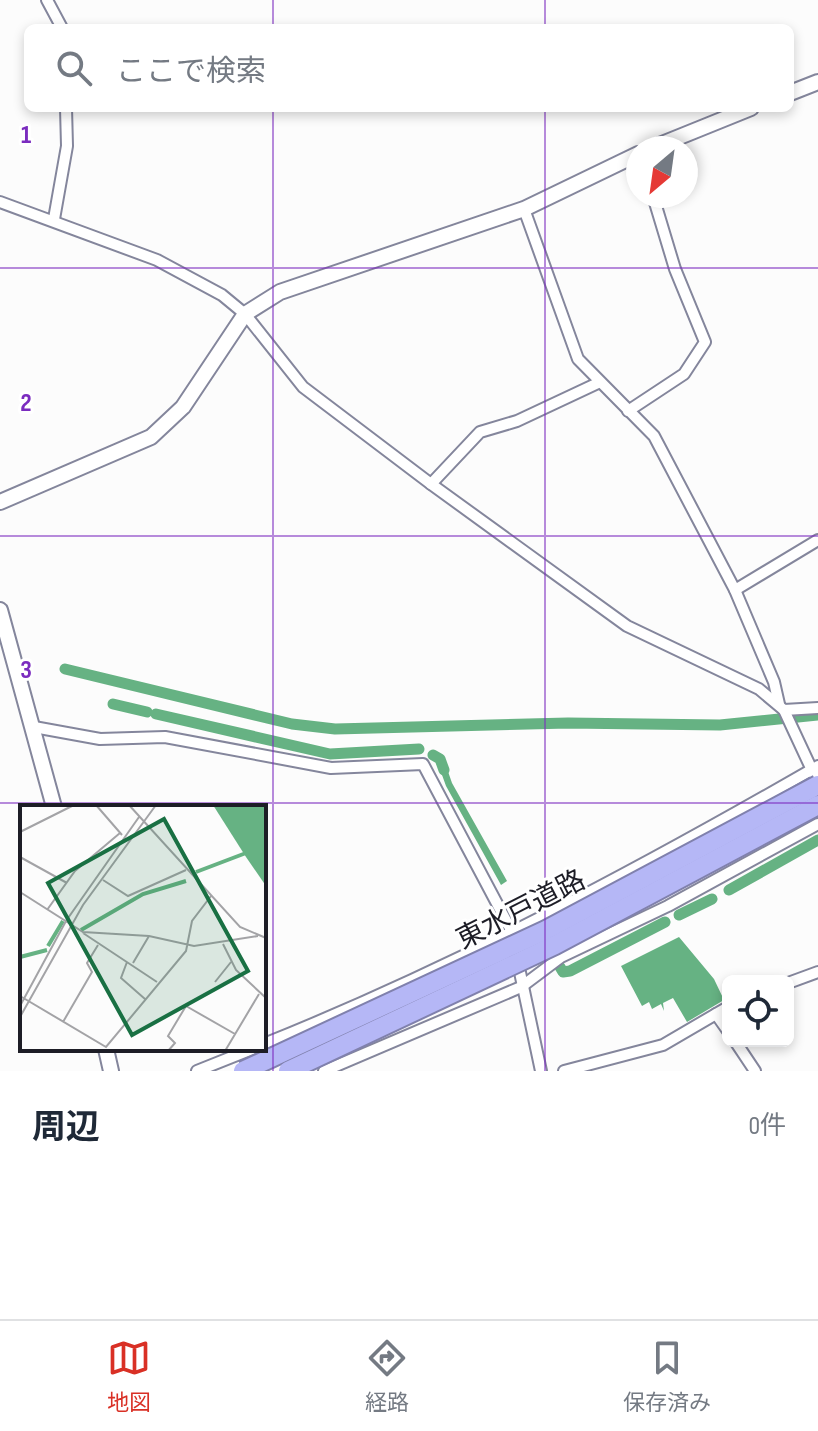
<!DOCTYPE html>
<html lang="ja">
<meta charset="utf-8">
<style>
:root{--surface:#fff;--page:#f6f6f7;--text:#1f2937;--muted:#747a83;--line:#e0e1e3;--accent:#d93025}
body{margin:0;font-family:"Sofia Sans Condensed","Noto Sans JP",sans-serif;background:var(--page);color:var(--text)}
.controls{position:absolute;right:24px;bottom:24px;display:grid;overflow:hidden;border-radius:12px;box-shadow:0 4px 12px #0003}
.controls button{width:72px;height:72px;display:grid;place-items:center;padding:0;border:0;border-bottom:2px solid var(--line);background:var(--surface);color:var(--text);font:40px sans-serif}
.compass{position:absolute;left:626px;top:136px;width:72px;height:72px;border-radius:50%;background:var(--surface);box-shadow:0 4px 12px #0003;rotate:209deg}
.list{margin:0;padding:0;list-style:none}
h2{display:flex;justify-content:space-between;align-items:center;height:104px;margin:0;padding:0 32px;font-size:34px}
h2 small{font-size:26px;font-weight:400;color:var(--muted)}
.icon{flex:none;width:44px;height:44px;fill:none;stroke:currentColor;stroke-width:2;stroke-linecap:round;stroke-linejoin:round}
.map{position:relative;flex:none;width:818px;height:1071px;overflow:hidden}
.search{position:absolute;background:var(--surface);box-shadow:0 4px 12px #0003;left:24px;right:24px;top:24px;height:88px;display:flex;align-items:center;gap:20px;box-sizing:border-box;padding:0 28px;border-radius:12px;color:var(--muted);font-size:30px}
.sheet{height:248px;background:var(--surface)}
nav{display:flex;justify-content:space-around;align-items:center;box-sizing:border-box;height:112px;border-top:2px solid var(--line);background:var(--surface);font-size:22px;color:var(--muted)}
nav a{display:grid;justify-items:center;gap:4px}
nav .on{color:var(--accent)}
.map>svg:first-child{display:block}
.water{fill:#66b283}
.lines{fill:none;stroke-linecap:round;stroke-linejoin:round}
.canal{stroke:#66b283;stroke-width:11}
.street-casing{stroke:#84869c;stroke-width:14}
.secondary-casing{stroke:#84869c;stroke-width:18}
.street{stroke:#fff;stroke-width:10}
.secondary{stroke:#fff;stroke-width:14}
.highway-bridge-casing{stroke:#8081ad;stroke-width:22;stroke-linecap:butt}
.highway-bridge{stroke:#b5b7f6;stroke-width:18}
.grid{fill:none;stroke:#7b2cbf;stroke-width:2;stroke-opacity:0.55}
.labels{text-anchor:middle;dominant-baseline:central;stroke-width:6;stroke-linejoin:round;paint-order:stroke}
.street-label{font-size:28px;fill:#1d1d26;stroke:#fff}
.inset-river{fill:none;stroke:#66b283;stroke-width:4}
.inset-road{fill:none;stroke:#a3a3a6;stroke-width:2}
.view{fill:#197043;fill-opacity:0.15;stroke:#197043;stroke-width:4}
.inset-edge{fill:none;stroke:#1d1d26;stroke-width:4}
.grid-label{font-size:26px;text-anchor:middle;font-weight:bold;fill:#7b2cbf;stroke:#fff;stroke-width:6;stroke-linejoin:round;paint-order:stroke}
</style>
<div class="map">
<svg width="818" height="1071" viewBox="0 0 818 1071">
<rect width="100%" height="100%" fill="#fcfcfc"/>
<g class="water">
<polygon points="443,757 452,783 507,881 501,885 446,786 437,761"/>
<polygon points="679,937 714,979 724,1000 687,1022 673,998 663,1003 664,1011 661,1004 652,1009 649,1002 642,1006 621,966"/>
</g>
<g class="lines">
<g class="canal">
<polyline points="65,669 292,724 335,729 568,723 720,725 818,715"/>
<polyline points="113,704 147,712"/>
<polyline points="156,714 330,754 419,749"/>
<polyline points="433,755 440,759 444,770"/>
<polyline points="729,890 818,840"/>
<polyline points="679,915 712,899"/>
<polyline points="560,967 563,972 570,971 665,922"/>
</g>
<defs>
<g id="street">
<polyline points="47,0 62,28"/>
<polyline points="0,202 157,260 222,295 245,314 303,387 431,484 627,626 759,689 784,710 818,783"/>
<polyline points="524,209 578,359 654,436 735,590 774,682 779,704"/>
<polyline points="54,219 67,146 66,108"/>
<polyline points="628,411 684,374 705,342 675,269 653,196"/>
<polyline points="431,484 480,432 517,421 598,383"/>
<polyline points="735,590 818,540"/>
<polyline points="784,710 818,708"/>
<polyline points="34,727 100,739 165,737 331,768 423,764 511,930 541,1071"/>
<polyline points="788,983 818,972"/>
<polyline points="716,1014 728,1031"/>
<polyline points="735,1041 755,1071"/>
<path d="M264,1044C456,967 639,869 818,766"/>
<polyline points="197,1071 252,1049"/>
<polyline points="324,1071 521,987 561,957 668,906 818,824"/>
<polyline points="564,1071 663,1045 728,1007"/>
</g>
<g id="secondary">
<polyline points="790,93 818,82"/>
<polyline points="652,148 751,108"/>
<polyline points="0,502 151,437 183,407 245,314 280,292 524,209 638,154"/>
<polyline points="0,610 54,807"/>
<polyline points="106,1049 111,1071"/>
</g>
</defs>
<use href="#street" class="street-casing"/>
<use href="#secondary" class="secondary-casing"/>
<use href="#street" class="street"/>
<use href="#secondary" class="secondary"/>
<defs>
<g id="highway-bridge">
<polyline points="243,1071 546,930 818,785"/>
<polyline points="288,1071 555,945 818,805"/>
</g>
</defs>
<use href="#highway-bridge" class="highway-bridge-casing"/>
<use href="#highway-bridge" class="highway-bridge"/>
</g>
<path class="grid" d="M273,0V28M545,0V28M273,108V1071M545,108V1071M0,268H818M0,536H818M0,803H818"/>
<g class="labels">
<g class="street-label">
<text transform="translate(521 910) rotate(-27)">東水戸道路</text>
</g>
</g>
<g transform="translate(20 805)">
<rect width="246" height="246" fill="#fcfcfc"/>
<path d="M193,0H244L246,81L226,52Z" fill="#66b283"/>
<path class="inset-river" d="M176,67L226,48M61,125L123,89L166,76M28,141L43,116M0,152L27,145"/>
<path class="inset-road" d="M76,0L102,30M109,0L220,122L246,133M0,27L54,0M0,52L47,78M83,75L108,91L166,65M0,87L63,127L129,131L174,141L238,131M27,105L55,66L100,28M63,128L137,177M203,139L216,165L246,193M107,157L101,173L125,194M113,158L129,131M195,177L211,157M0,191L86,242L166,146L172,116L191,91M0,201L46,116L119,12M0,212L63,100L136,0M43,217L72,167L67,158L78,140M148,246L155,238L148,231L166,201L215,229M205,246L239,189"/>
<path class="view" d="M144,14L228,166L112,230L28,78Z"/>
<rect width="246" height="246" class="inset-edge"/>
</g>
<g class="grid-label">
<text x="26" y="143">1</text>
<text x="26" y="411">2</text>
<text x="26" y="678">3</text>
</g>
</svg>
<div class="controls">
<button><svg class="icon" aria-label="locate" viewBox="0 0 24 24"><circle cx="12" cy="12" r="6"/><path d="M12 2v4M12 18v4M2 12h4M18 12h4"/></svg></button>
</div>
<svg class="compass" viewBox="-18 -18 36 36"><path d="M0-13l5 13h-10z" fill="#e53935"/><path d="M0 13l5-13h-10z" fill="#747a83"/></svg>
<div class="search"><svg class="icon" aria-label="search" viewBox="0 0 24 24"><circle cx="10" cy="10" r="6"/><path d="M15 15l6 6"/></svg>ここで検索</div>
</div>
<section class="sheet">
<h2>周辺<small>0件</small></h2>
<ul class="list">
</ul>
</section>
<nav>
<a class="on"><svg class="icon" aria-label="map" viewBox="0 0 24 24"><path d="M3 6l6-2 6 2 6-2v14l-6 2-6-2-6 2zM9 4v14M15 6v14"/></svg>地図</a>
<a><svg class="icon" aria-label="directions" viewBox="0 0 24 24"><path d="M12 3l9 9-9 9-9-9zM9 14v-3h6M13 9l2 2-2 2"/></svg>経路</a>
<a><svg class="icon" aria-label="saved" viewBox="0 0 24 24"><path d="M7 4h10v16l-5-4-5 4z"/></svg>保存済み</a>
</nav>
